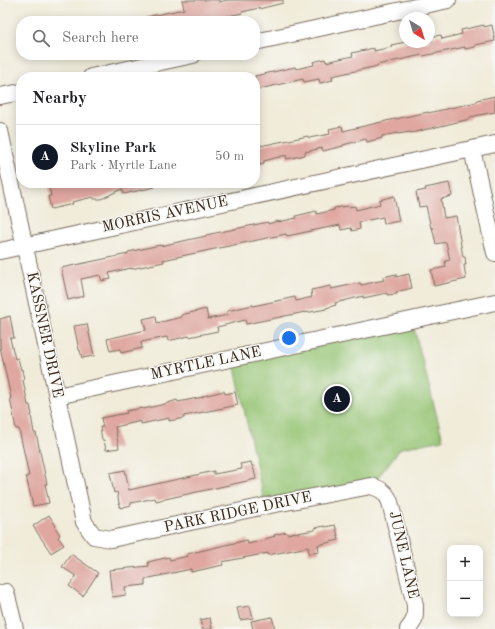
<!DOCTYPE html>
<meta charset="utf-8">
<style>
:root{--surface:#fff;--page:#f2f2f2;--text:#202124;--muted:#757577;--line:#e0e0e0;--accent:#111827}
body{margin:0;font-family:"Old Standard TT",serif;background:var(--page);color:var(--text)}
.controls{position:absolute;right:12px;bottom:12px;display:grid;overflow:hidden;border-radius:8px;box-shadow:0 2px 10px #0003}
.controls button{width:36px;height:36px;display:grid;place-items:center;padding:0;border:0;border-bottom:1px solid var(--line);background:var(--surface);color:var(--text);font:20px sans-serif}
.compass{position:absolute;left:399px;top:12px;width:36px;height:36px;border-radius:50%;background:var(--surface);box-shadow:0 2px 10px #0003;rotate:142deg}
.you{position:absolute;left:289px;top:338px;width:14px;height:14px;margin:-10px;border:3px solid #fff;border-radius:50%;background:#1a73e8;box-shadow:0 0 0 6px #1a73e833}
.badge{display:grid;place-items:center;width:26px;height:26px;border-radius:50%;background:var(--accent);color:#fff;font-size:13px;font-weight:700}
.pin{position:absolute;translate:-50% -50%;border:2px solid #fff;box-shadow:0 1px 4px #0006}
.list{margin:0;padding:0;list-style:none}
h2{display:flex;justify-content:space-between;align-items:center;height:52px;margin:0;padding:0 16px;font-size:17px}
h2 small{font-size:13px;font-weight:400;color:var(--muted)}
.list li{display:grid;grid-template-columns:26px 1fr auto;gap:12px;align-items:center;box-sizing:border-box;height:64px;padding:0 16px;border-top:1px solid var(--line)}
.list b{display:block;font-size:15px;white-space:nowrap}
.list p{margin:0;font-size:13px;white-space:nowrap;color:var(--muted)}
.list em{font-size:13px;font-style:normal;color:var(--muted)}
.icon{flex:none;width:22px;height:22px;fill:none;stroke:currentColor;stroke-width:2;stroke-linecap:round;stroke-linejoin:round}
.map{position:relative;flex:none;width:495px;height:629px;overflow:hidden}
.search{position:absolute;background:var(--surface);box-shadow:0 2px 10px #0003;left:16px;top:16px;width:244px;height:44px;display:flex;align-items:center;gap:10px;box-sizing:border-box;padding:0 14px;border-radius:16px;color:var(--muted);font-size:15px}
.panel{position:absolute;background:var(--surface);box-shadow:0 2px 10px #0003;left:16px;top:72px;width:244px;height:116px;border-radius:16px}
.map>svg:first-child{display:block}
.green{fill:#96c574;stroke:#687849}
.building{fill:#dfa7a0}
.lines{fill:none;stroke-linecap:round;stroke-linejoin:round}
.minor-casing{stroke:#7b6e60;stroke-width:18}
.minor{stroke:#fff;stroke-width:16}
.labels{text-anchor:middle;dominant-baseline:central;stroke-width:3;stroke-linejoin:round;paint-order:stroke}
.street-label{font-size:15px;fill:#3b2a1e;stroke:#f6f6f2}
</style>
<div class="map">
<svg width="495" height="629" viewBox="0 0 495 629">
<rect width="100%" height="100%" fill="#f6f6f2"/>
<filter id="ink" filterUnits="userSpaceOnUse"><feTurbulence type="fractalNoise" baseFrequency=".025" numOctaves="2"/><feDisplacementMap in="SourceGraphic" scale="8" xChannelSelector="R" yChannelSelector="G"/><feConvolveMatrix kernelMatrix="1 2 1 2 8 2 1 2 1" color-interpolation-filters="sRGB"/></filter>
<filter id="wash" filterUnits="userSpaceOnUse"><feTurbulence type="fractalNoise" baseFrequency=".012" numOctaves="4" result="noise"/><feDisplacementMap in="SourceGraphic" scale="16" xChannelSelector="R" yChannelSelector="G"/><feGaussianBlur stdDeviation="0.9" result="paint"/><feColorMatrix in="noise" values="0 0 0 0 0 0 0 0 0 0 0 0 0 0 0 0 0 1.4 0 .05"/><feComposite in="paint" operator="in"/></filter>
<g filter="url(#wash)">
<rect width="100%" height="100%" fill="#f1ecda"/>
<polygon class="green" points="412,320 443,440 401,448 371,486 265,506 233,358"/>
<g id="blocks">
<g class="building">
<polygon points="182,0 219,0 219,2 228,0 283,0 283,3 259,9 259,8 242,12 242,13 207,21 146,21 146,17 184,9"/>
<polygon points="484,25 484,27 492,25 495,41 475,45 475,47 465,49 465,47 423,56 422,55 377,65 378,66 332,76 333,80 320,83 319,79 304,82 303,79 255,90 255,76 295,67 296,69 314,65 313,62 325,59 326,62 353,56 352,53 374,48 374,51 392,47 391,45 406,42 429,42 429,37 441,35 442,39 462,34 461,30"/>
<polygon points="495,96 495,112 470,117 470,119 411,133 410,132 398,134 398,133 382,136 382,138 367,142 366,139 343,145 343,146 323,151 322,148 305,152 305,155 287,159 286,155 264,161 264,164 255,166 255,138 259,138 260,146 308,136 309,138 330,134 329,129 342,126 343,131 386,121 428,112 428,113 477,102 477,100"/>
<polygon points="48,183 68,183 69,187 89,183 155,183 155,187 124,194 122,189 101,199 94,199 93,197 72,202 73,204 51,209 48,196 51,196"/>
<polygon points="449,183 452,196 441,199 444,218 456,216 463,257 465,257 466,265 464,265 466,279 434,286 431,270 446,267 445,261 450,260 446,242 436,244 432,227 431,228 426,206 419,207 416,192 426,190 425,188"/>
<polygon points="394,196 399,221 384,224 383,217 359,222 360,229 352,231 351,228 341,230 340,225 287,236 286,234 191,254 163,260 164,262 131,269 131,268 109,273 111,279 102,281 100,275 81,279 84,296 68,300 61,268 128,254 128,252 160,245 160,246 206,236 206,235 268,222 268,224 278,221 278,222 297,218 296,216 316,211 317,214 334,210 334,208 348,206 348,207 355,206 356,210 380,204 379,200"/>
<polygon points="396,274 396,277 409,274 412,288 396,292 397,294 387,295 387,293 363,298 363,296 335,303 336,305 326,308 326,309 305,313 305,312 246,324 245,320 217,327 218,331 189,337 189,336 168,341 167,337 141,342 142,348 121,353 120,349 110,351 107,339 146,330 143,319 156,316 157,323 182,317 181,315 206,309 208,319 228,315 227,311 253,305 253,306 295,297 296,301 312,297 311,290 331,286 331,289 360,283 361,285 384,280 383,277"/>
<polygon points="10,316 14,338 10,338 15,359 18,358 21,370 22,369 24,380 23,380 28,405 30,405 32,415 31,415 34,433 36,433 47,484 45,484 49,503 33,506 26,476 29,476 19,429 16,429 10,398 11,398 0,347 0,319"/>
<polygon points="87,324 94,356 82,358 80,350 79,350 74,326"/>
<polygon points="224,391 225,394 235,392 238,405 184,416 184,418 169,421 169,418 141,424 141,421 115,427 119,448 106,450 104,440 102,440 100,427 103,427 101,418 127,413 126,411 142,408 143,409 165,404 177,400 178,402 203,397 203,396"/>
<polygon points="251,462 252,466 253,466 256,479 156,501 155,498 131,503 131,505 120,508 117,492 114,493 110,473 125,470 129,490 214,471 214,474 242,469 240,464"/>
<polygon points="49,515 56,526 55,527 60,535 58,537 64,545 51,553 33,526"/>
<polygon points="335,525 339,540 318,545 319,552 309,554 308,547 268,555 268,553 222,562 223,565 191,572 191,569 145,579 145,585 125,587 126,595 112,597 109,570 149,566 148,562 169,557 170,560 188,556 187,554 247,540 248,544 265,540 265,539 275,536 274,535 286,532 287,534 297,532 297,533 315,530 315,528 324,526 325,527"/>
<polygon points="71,554 98,573 83,596 69,586 76,576 62,567"/>
<polygon points="250,606 253,618 240,620 237,608"/>
<polygon points="272,617 275,629 253,629 251,621"/>
<polygon points="210,618 212,629 202,629 200,620"/>
</g>
</g>
</g>
<g filter="url(#ink)">
<use href="#blocks" fill-opacity="0" stroke="#7b6e60" stroke-width="1"/>
<g class="lines">
<defs>
<g id="minor">
<polyline points="255,42 448,0"/>
<polyline points="91,77 193,55"/>
<polyline points="0,96 21,92"/>
<path d="M0,131L84,522L94,536L111,539L265,506L371,486C381,489 386,492 390,502L415,605C415,616 416,620 408,629"/>
<polyline points="472,149 495,253"/>
<polyline points="0,251 495,144"/>
<polyline points="57,396 495,302"/>
<polyline points="0,594 6,592 15,629"/>
</g>
</defs>
<use href="#minor" class="minor-casing"/>
<use href="#minor" class="minor"/>
</g>
</g>
<g class="labels">
<g class="street-label">
<text transform="translate(165 215) rotate(-12)">MORRIS AVENUE</text>
<text transform="translate(44 335) rotate(78)">KASSNER DRIVE</text>
<text transform="translate(206 364) rotate(-12)">MYRTLE LANE</text>
<text transform="translate(238 513) rotate(-12)">PARK RIDGE DRIVE</text>
<text transform="translate(403 555) rotate(77)">JUNE LANE</text>
</g>
</g>
</svg>
<div class="controls">
<button>+</button>
<button>−</button>
</div>
<svg class="compass" viewBox="-18 -18 36 36"><path d="M0-13l5 13h-10z" fill="#e53935"/><path d="M0 13l5-13h-10z" fill="#757577"/></svg>
<div class="you"></div>
<div class="pin badge" style="left:337px;top:399px">A</div>
<div class="search"><svg class="icon" aria-label="search" viewBox="0 0 24 24"><circle cx="10" cy="10" r="6"/><path d="M15 15l6 6"/></svg>Search here</div>
<section class="panel">
<h2>Nearby<small></small></h2>
<ul class="list">
<li><span class="badge">A</span><div><b>Skyline Park</b><p>Park · Myrtle Lane</p></div><em>50 m</em></li>
</ul>
</section>
</div>
